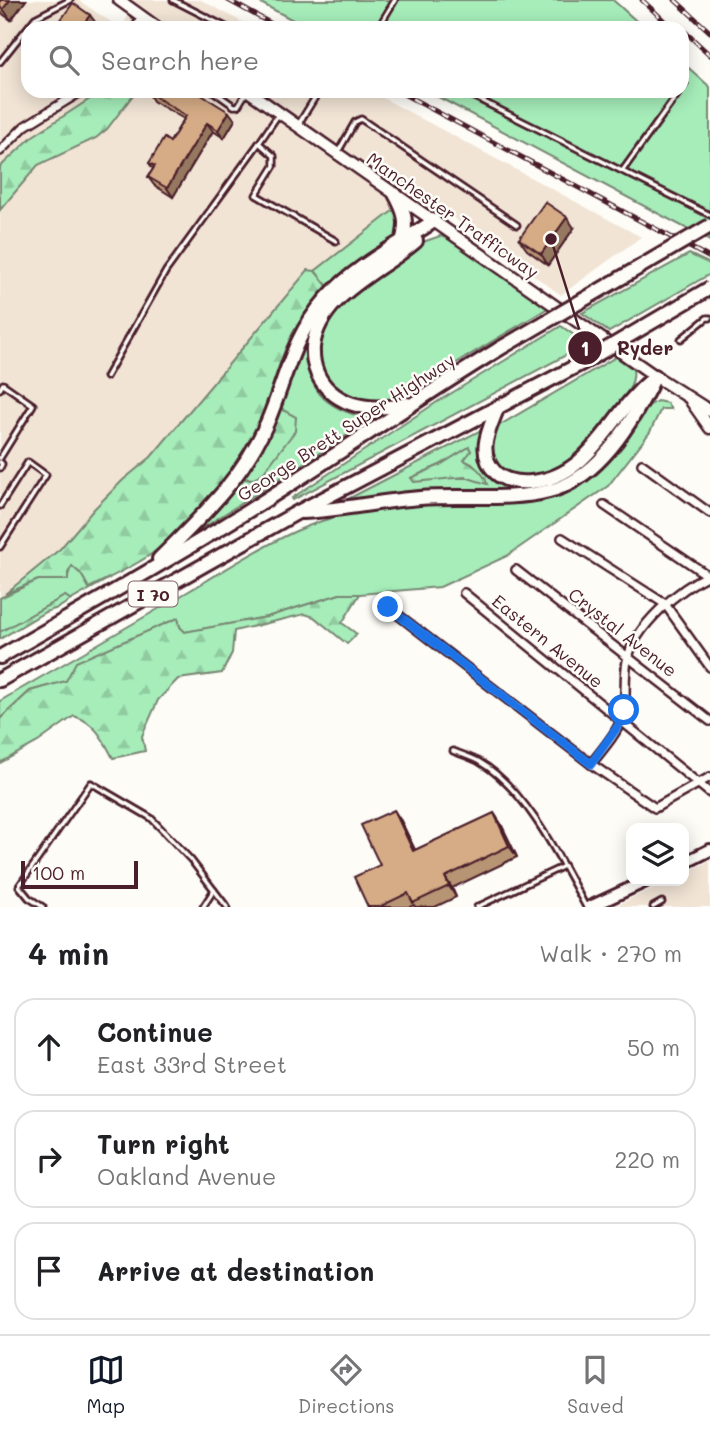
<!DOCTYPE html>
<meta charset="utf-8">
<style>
:root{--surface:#fff;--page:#f2f2f2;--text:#202124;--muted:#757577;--line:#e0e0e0;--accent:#111827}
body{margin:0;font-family:Mali,sans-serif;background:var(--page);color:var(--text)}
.controls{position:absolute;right:21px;bottom:21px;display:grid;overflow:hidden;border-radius:14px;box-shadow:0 4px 18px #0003}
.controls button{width:63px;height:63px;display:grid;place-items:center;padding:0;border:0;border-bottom:2px solid var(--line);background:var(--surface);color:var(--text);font:35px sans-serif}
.scale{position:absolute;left:21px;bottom:18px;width:117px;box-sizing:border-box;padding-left:7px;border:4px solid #4a1f2b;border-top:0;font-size:19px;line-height:24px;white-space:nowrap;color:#4a1f2b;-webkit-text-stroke:5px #fdfcf7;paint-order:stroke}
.stop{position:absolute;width:21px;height:21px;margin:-16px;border:5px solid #1a73e8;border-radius:50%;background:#fff}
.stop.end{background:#1a73e8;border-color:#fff;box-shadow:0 2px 7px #0008}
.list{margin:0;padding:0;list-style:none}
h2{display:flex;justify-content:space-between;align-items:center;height:91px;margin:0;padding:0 28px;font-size:30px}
h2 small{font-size:23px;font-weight:400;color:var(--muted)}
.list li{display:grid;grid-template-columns:46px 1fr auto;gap:21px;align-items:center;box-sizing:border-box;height:98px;margin:0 14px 14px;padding:0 14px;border:2px solid var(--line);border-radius:21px}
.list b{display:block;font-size:26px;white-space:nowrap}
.list p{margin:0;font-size:23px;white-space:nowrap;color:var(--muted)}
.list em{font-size:23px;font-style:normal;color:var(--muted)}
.icon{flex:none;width:38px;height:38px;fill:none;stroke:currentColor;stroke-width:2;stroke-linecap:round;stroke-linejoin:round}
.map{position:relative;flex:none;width:710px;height:907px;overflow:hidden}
.search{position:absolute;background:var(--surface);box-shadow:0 4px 18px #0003;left:21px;right:21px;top:21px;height:77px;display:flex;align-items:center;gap:18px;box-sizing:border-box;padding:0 24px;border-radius:21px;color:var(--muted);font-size:26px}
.sheet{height:427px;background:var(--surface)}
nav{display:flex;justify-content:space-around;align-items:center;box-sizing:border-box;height:98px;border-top:2px solid var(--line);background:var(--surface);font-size:19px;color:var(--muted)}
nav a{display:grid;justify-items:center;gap:4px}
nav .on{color:var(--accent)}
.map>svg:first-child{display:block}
.built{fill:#f1e4d5}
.green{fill:#a6edba;stroke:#788672;stroke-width:2;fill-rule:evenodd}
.forest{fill:url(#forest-firs);stroke:#788672;stroke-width:2}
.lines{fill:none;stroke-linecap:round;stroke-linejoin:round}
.service-casing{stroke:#4a1f2b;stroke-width:9}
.minor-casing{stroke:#4a1f2b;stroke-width:12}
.secondary-casing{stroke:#4a1f2b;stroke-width:15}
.primary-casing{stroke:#4a1f2b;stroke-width:16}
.motorway-casing{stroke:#4a1f2b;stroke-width:18}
.service{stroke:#fdfcf7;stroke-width:3.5}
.minor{stroke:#fdfcf7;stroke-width:7}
.secondary{stroke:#fdfcf7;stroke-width:10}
.primary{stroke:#fdfcf7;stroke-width:10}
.motorway{stroke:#fdfcf7;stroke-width:12}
.rail-casing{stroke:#4a1f2b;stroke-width:5}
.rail{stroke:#fdfcf7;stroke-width:2.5;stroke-dasharray:8;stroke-linecap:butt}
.motorway-bridge-casing{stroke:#4a1f2b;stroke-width:18;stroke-linecap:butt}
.motorway-bridge{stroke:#fdfcf7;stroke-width:12}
.wall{fill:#b79473;stroke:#4a1f2b;stroke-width:2}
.shaded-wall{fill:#95785e;stroke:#4a1f2b;stroke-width:2}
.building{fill:#d5ac86;stroke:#4a1f2b;stroke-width:2}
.route{stroke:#1a73e8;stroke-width:9}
.labels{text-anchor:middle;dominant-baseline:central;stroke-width:5;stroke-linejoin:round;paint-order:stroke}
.shield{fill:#fdfcf7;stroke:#806168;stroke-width:2}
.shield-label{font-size:16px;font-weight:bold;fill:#4a1f2b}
.street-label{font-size:18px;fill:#4a1f2b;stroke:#fdfcf7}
.leader{fill:none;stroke:#4a1f2b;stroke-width:2.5}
.callout-dot{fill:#4a1f2b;stroke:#fdfcf7;stroke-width:2.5}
.mark-label{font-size:21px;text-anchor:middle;font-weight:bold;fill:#fff}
.callout-label{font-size:19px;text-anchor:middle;font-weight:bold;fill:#4a1f2b;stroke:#fdfcf7;stroke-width:5;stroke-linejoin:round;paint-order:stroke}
</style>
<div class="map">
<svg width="710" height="907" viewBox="0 0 710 907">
<defs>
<pattern id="forest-firs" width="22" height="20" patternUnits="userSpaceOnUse" patternTransform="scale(1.75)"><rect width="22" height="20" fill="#a6edba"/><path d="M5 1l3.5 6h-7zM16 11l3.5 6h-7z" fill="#90cba0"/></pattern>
</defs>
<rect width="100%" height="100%" fill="#fdfcf7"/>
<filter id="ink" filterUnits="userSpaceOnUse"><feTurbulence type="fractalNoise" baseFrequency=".0143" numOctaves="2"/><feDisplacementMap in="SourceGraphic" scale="14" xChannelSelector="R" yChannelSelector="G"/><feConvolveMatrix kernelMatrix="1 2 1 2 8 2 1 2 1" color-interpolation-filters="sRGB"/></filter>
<g filter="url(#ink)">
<g class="built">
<polygon points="0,0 78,0 120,28 28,28 28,91 370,91 641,237 561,295 417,192 315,271 308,270 151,457 123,480 94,509 60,549 0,598"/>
<polygon points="133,0 201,0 253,28 123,28"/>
<polygon points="710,861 710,907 613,907 668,881 684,881 684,873"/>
</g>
<g class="green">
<polygon points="255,0 613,0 644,28 308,28"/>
<polygon points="682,62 710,87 710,241 427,91 682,91"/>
<polygon points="399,206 402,214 399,237 366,257 329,288 315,271"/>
<path d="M440,236L449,239L548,308L398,398C361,411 315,393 319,348C319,343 318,337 320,332C325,320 337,307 347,298L423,242Z"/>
<polygon points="689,254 710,264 710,274 609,332 582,313"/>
<polygon points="561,326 587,344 293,500 292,498 437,402"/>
<path d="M305,341L307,342C305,389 323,408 367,418L372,415L377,416L195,533L243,478L250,480L283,410L281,405Z"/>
<path d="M616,357L633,369C636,386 622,399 613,412C601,429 589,449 571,461C558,470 536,479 520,477C491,474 485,446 500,425Z"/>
<path d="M657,401L667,403L671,409H661L650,432L608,486L507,556L440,587L360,594H340L267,617L185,632L180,627L178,618L66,681L30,691L0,719V701C63,664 126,628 189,591C224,571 258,548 296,531C334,514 377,506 420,503C477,499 540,513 590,477C614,459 629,431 646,407Z"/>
<path d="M483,429C482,434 478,443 479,450C480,470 497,486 515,489L411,491L346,500ZM469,448L471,451L463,460L472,464L485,478H411L440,465Z"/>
<polygon points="71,565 81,574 89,587 110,578 71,600 65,596 0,632 0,598 38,580 67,580"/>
</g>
<g class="forest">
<polygon points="102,91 136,91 107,129 96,138 38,165 0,210 0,167 33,136"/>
<path d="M308,270L315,271L329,288C319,299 308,309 301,320C281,349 275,383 262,414C239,468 198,521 150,555C131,568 110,577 89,588L81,574L72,566L68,573V580H38L5,594L60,549L94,509L123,480L151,457Z"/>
<polygon points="281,405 283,410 296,417 295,431 264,472 254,479 243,478 263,444"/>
<path d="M469,447L471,451L464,460C473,464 484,473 487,484L465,477L414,482L411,478L440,465Z"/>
<path d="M340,594H360L342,623L357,634L347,644L314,617L305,614L234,631L232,653L222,673L178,679L158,700L142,736L145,751L113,758C103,739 96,723 74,716L38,742L0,763V719L30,691L66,681L76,662L178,618L180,627L185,632L267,617Z"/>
<polygon points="65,596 71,600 58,608 45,612 0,639 0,632"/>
</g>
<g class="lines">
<defs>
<g id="service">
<polyline points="173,0 228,28"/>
<polyline points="378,28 395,0"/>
<polyline points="0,62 35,18 70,0"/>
<polyline points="682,88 685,84"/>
<polyline points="213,91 234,106 238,106 246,93"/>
<polyline points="462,91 710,215"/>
<polyline points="278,115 259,143 274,156 274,166 256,195 336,241"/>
<polyline points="298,125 319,91"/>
<polyline points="338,152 355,122 361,119 517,225"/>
<polyline points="623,170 680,91"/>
<polyline points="681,339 707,318 710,318"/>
<polyline points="106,377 166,271 259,143"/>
<polyline points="0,389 3,384 33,405 0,458"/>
<polyline points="0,462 2,464 0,468"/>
<polyline points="0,506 28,462 46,475 0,547"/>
<path d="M453,751C461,754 470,757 478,761C526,788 561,861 586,907"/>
<polyline points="43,907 29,898 19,886 91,783 151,818 191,860 227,907"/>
<polyline points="203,907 214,890"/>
<polyline points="477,907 564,866"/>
<polyline points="653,907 662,902"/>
</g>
<g id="minor">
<polyline points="135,28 143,17"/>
<polyline points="0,151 25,126 82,91"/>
<polyline points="642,464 710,513"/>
<polyline points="604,505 710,577"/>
<polyline points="562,538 665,604 710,667"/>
<polyline points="516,570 710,721"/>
<polyline points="464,593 710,793"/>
<polyline points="388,607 591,764 655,808 710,777"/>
<path d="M591,764C601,751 616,735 621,720C628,702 623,680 627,661C635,625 679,589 710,574"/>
</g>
<g id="secondary">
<polyline points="119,0 158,28"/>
<polyline points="248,91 655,376 710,411"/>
<polyline points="691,401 710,428"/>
</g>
<g id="primary">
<polyline points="684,863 710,850"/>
<polyline points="590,907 646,881"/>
</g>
<g id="motorway">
<path d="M395,194C405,212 408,222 402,242"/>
<path d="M407,404C380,410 351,410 330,391C317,379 312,365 313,347C319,295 381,272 416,241"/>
<path d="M497,409C489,430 476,453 496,473C506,482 518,483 531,482C591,477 609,415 650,381"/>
<path d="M302,512C342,510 380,501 420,498C459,495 512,501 549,491C599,479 634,420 655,376"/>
<path d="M159,559C201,517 243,478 267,423C287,376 291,339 326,299C355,266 398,245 434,221"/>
<path d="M0,657C83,609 167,562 248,511C333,458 414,401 499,349"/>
<polyline points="0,680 298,512 586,361"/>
</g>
</defs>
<use href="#service" class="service-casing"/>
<use href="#minor" class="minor-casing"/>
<use href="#secondary" class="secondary-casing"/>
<use href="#primary" class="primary-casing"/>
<use href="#motorway" class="motorway-casing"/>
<use href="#service" class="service"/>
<use href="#minor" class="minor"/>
<use href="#secondary" class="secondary"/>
<use href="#primary" class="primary"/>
<use href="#motorway" class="motorway"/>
<defs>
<g id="rail">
<polyline points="228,0 279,28"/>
<polyline points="642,0 672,28"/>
<polyline points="675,0 710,32"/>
<polyline points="682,29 710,55"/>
<polyline points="398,91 710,258"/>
</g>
</defs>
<use href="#rail" class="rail-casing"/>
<use href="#rail" class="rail"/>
<defs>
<g id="motorway-bridge">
<polyline points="499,349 710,226"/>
<polyline points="586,361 710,288"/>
</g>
</defs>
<use href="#motorway-bridge" class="motorway-bridge-casing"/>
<use href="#motorway-bridge" class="motorway-bridge"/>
</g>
<g class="wall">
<polygon points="0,0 26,0 11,20 0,12"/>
<polygon points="148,92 235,120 224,138 213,131 173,197 154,185 148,177 153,169 149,163 170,142 184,119 153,101"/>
<polygon points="574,228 548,265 527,250 519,239"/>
<polygon points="494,813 501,824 517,857 452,888 456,897 435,907 415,907 414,905 410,907 368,907 380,865 401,821 415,850"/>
</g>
<g class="shaded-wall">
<polygon points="10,0 26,0 11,20 3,9"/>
<polygon points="90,15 98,26 96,28 80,28"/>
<polygon points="229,112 235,120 224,138 218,130"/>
<polygon points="207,123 213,131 173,197 167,188"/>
<polygon points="567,217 574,228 548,265 541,254"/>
<polygon points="394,810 401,821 421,862 413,851"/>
<polygon points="494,813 501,824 517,857 509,846"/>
<polygon points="445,877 452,888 456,897 449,886"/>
</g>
<g class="building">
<polygon points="0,0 10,0 3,9 0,7"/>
<polygon points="73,3 90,15 80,28 55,28"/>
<polygon points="148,91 195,91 229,112 218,130 207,123 167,188 148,177 155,166 149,163 164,138 170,142 186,116 148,92"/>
<polygon points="545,202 567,217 541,254 519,239"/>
<polygon points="394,810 413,851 494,813 509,846 445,877 449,886 413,903 408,893 379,907 368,907 354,877 380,865 361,825"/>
</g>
</g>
<g class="lines" filter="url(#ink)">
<polyline class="route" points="388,607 591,764 621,722 624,710"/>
</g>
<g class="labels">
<rect class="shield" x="128.5" y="581.5" width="49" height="25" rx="5"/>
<g class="shield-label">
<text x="153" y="594">I 70</text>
</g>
<g class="street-label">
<text transform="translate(453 215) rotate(35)">Manchester Trafficway</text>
<text transform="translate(346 427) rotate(-33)">George Brett Super Highway</text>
<text transform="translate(623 632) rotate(38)">Crystal Avenue</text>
<text transform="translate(548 641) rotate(39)">Eastern Avenue</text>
</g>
</g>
<path class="leader" d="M551 239L585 348"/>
<g class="callout-dot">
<circle cx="551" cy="239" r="7"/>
<circle cx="585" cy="348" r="18"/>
</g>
<g class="mark-label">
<text x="585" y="356">1</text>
</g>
<g class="callout-label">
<text x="645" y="355">Ryder</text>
</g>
</svg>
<div class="controls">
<button><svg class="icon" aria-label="layers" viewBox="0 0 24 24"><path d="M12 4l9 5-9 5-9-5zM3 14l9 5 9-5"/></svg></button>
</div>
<div class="scale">100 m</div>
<div class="stop" style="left:624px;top:710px"></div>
<div class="stop end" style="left:388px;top:607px"></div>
<div class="search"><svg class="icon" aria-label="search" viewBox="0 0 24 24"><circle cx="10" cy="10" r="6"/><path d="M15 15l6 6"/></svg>Search here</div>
</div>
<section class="sheet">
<h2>4 min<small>Walk · 270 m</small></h2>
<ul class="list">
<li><svg class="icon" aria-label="ahead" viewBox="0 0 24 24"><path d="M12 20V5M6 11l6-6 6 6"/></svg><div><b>Continue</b><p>East 33rd Street</p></div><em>50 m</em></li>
<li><svg class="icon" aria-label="right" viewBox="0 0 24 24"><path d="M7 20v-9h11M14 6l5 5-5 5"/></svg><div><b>Turn right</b><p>Oakland Avenue</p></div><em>220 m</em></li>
<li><svg class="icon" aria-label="arrive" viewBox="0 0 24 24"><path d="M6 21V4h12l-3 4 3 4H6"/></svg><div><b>Arrive at destination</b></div></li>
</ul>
</section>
<nav>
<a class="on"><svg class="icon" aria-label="map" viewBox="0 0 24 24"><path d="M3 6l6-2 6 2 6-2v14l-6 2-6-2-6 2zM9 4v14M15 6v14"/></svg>Map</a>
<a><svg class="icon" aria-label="directions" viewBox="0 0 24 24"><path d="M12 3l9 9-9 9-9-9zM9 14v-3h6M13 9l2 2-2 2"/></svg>Directions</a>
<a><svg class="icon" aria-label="saved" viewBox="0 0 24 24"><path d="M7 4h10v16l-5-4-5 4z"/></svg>Saved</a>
</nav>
